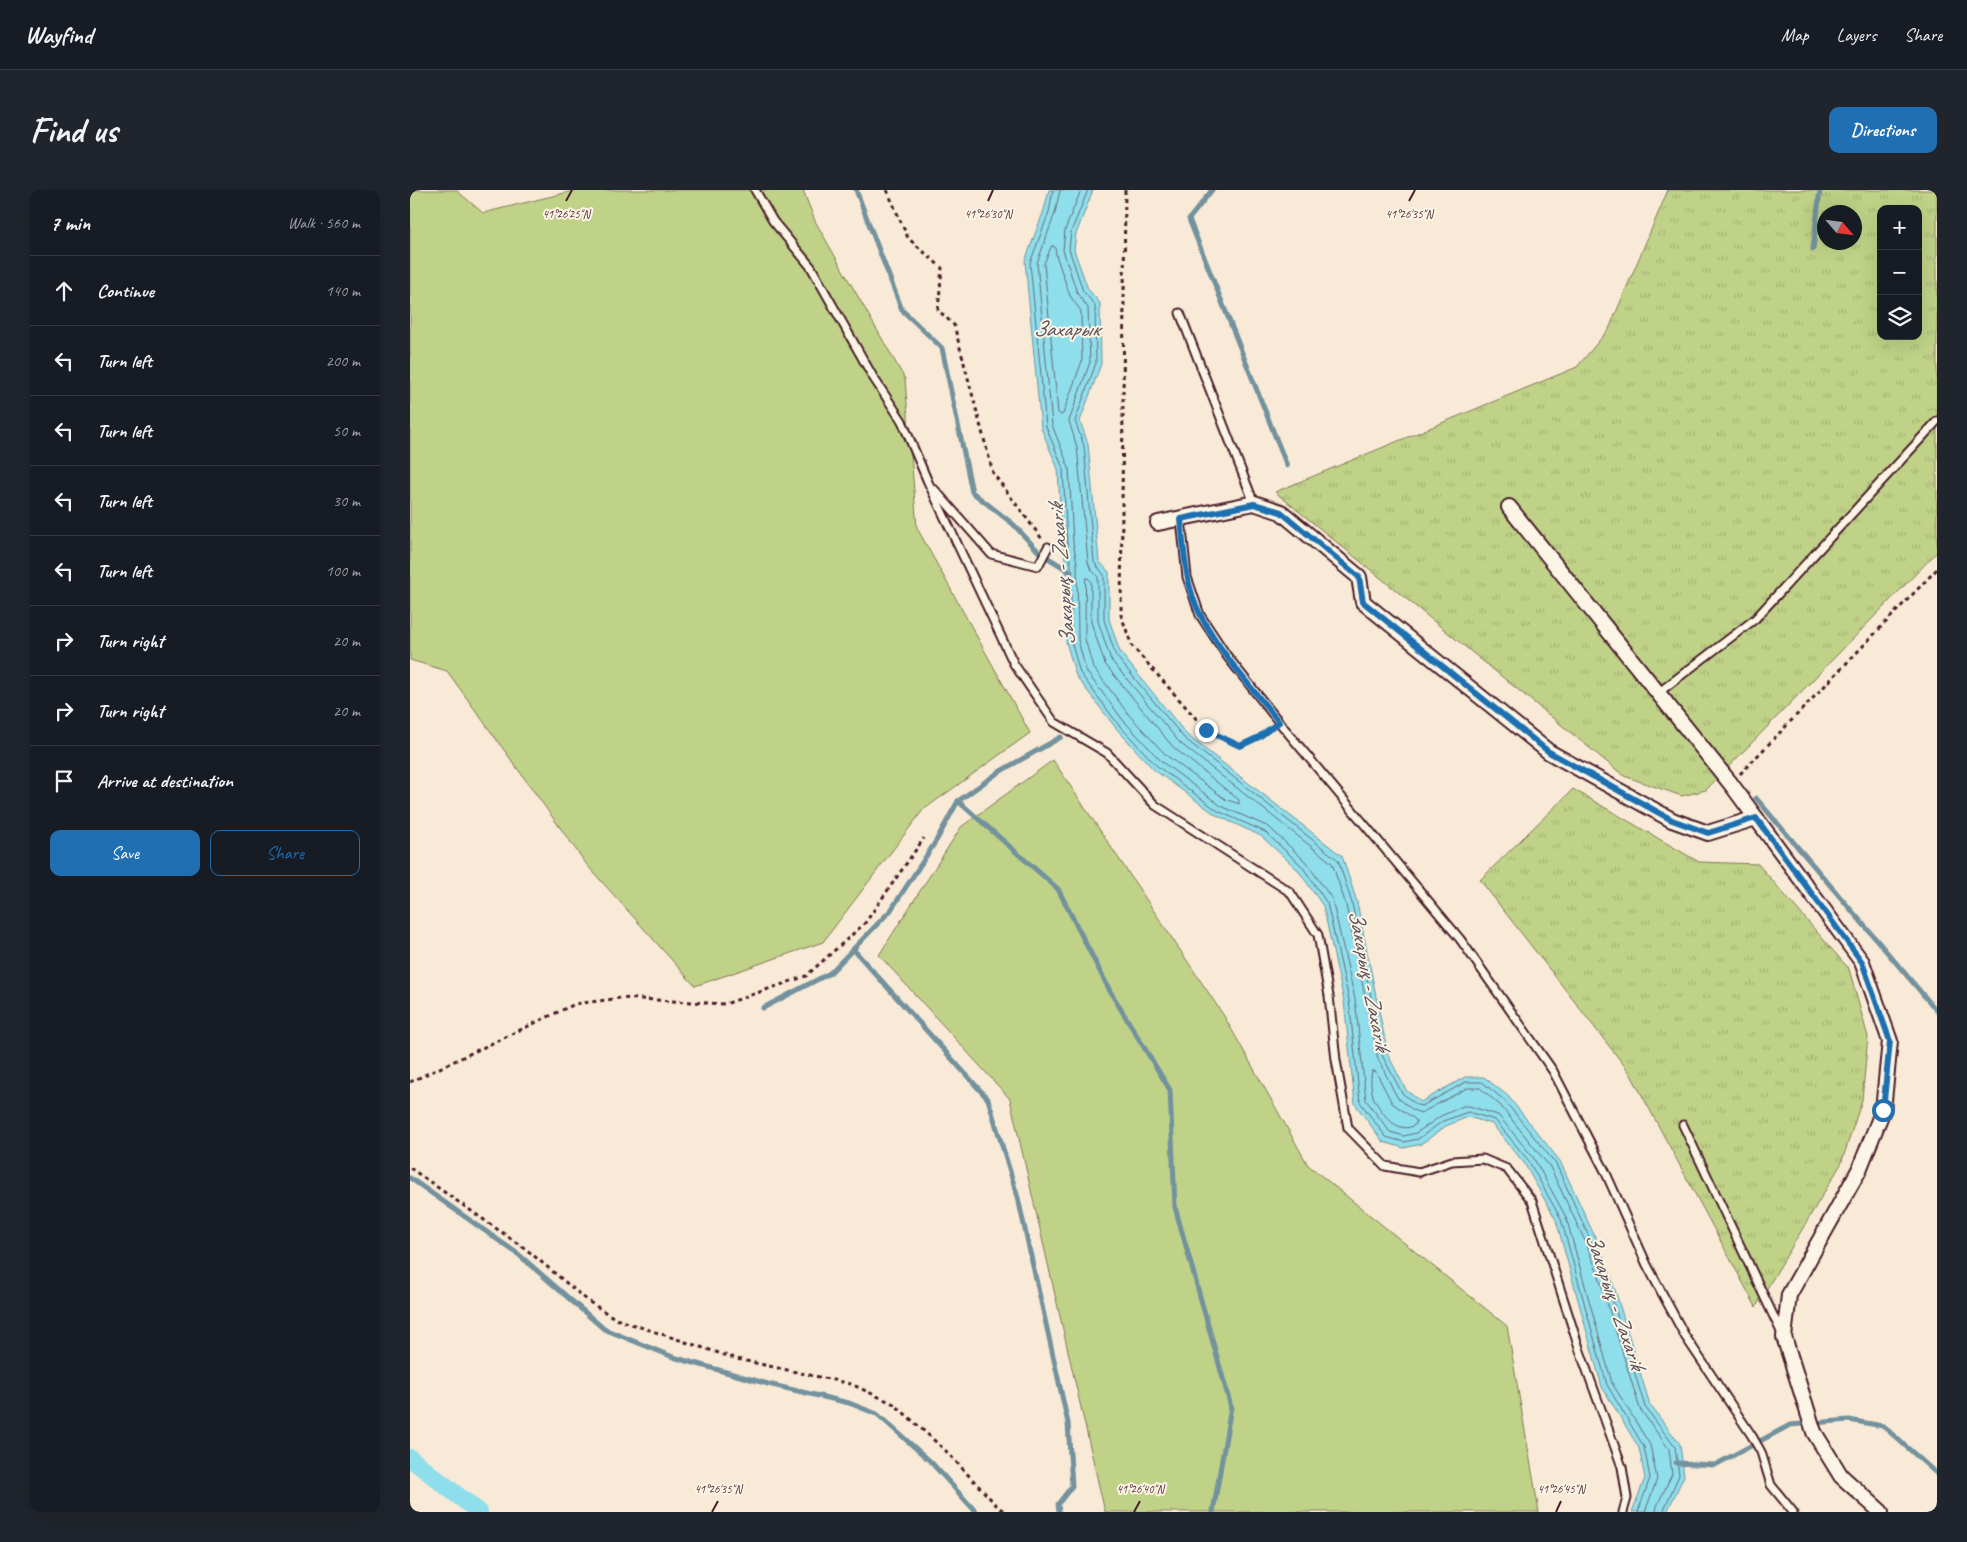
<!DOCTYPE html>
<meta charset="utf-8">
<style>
:root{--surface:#171b24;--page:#20242c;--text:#f1f3f6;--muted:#9ea1a6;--line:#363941;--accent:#1f6fb2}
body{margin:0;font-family:Caveat,sans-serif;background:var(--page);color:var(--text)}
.controls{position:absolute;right:15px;top:15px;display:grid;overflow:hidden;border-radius:10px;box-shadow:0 5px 20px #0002}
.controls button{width:45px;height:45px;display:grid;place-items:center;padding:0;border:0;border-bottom:1px solid var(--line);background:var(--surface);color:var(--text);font:25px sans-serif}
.compass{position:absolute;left:1407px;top:15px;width:45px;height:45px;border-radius:50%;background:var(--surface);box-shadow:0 5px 20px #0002;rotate:118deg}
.stop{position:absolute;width:15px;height:15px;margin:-11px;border:4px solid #1f6fb2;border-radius:50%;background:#fff}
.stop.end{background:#1f6fb2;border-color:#fff;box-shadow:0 1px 5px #0008}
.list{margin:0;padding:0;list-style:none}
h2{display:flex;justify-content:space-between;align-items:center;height:65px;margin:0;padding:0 20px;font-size:21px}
h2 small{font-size:16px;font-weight:400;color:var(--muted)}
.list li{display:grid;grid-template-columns:32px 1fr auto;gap:15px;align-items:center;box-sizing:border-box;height:70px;padding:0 20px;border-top:1px solid var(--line)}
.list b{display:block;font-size:19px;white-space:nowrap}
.list em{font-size:16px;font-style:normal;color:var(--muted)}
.actions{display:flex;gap:10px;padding:15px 20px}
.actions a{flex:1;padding:11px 0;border:1px solid var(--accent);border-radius:10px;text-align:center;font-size:18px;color:var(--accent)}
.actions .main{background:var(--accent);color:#fff}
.icon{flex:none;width:28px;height:28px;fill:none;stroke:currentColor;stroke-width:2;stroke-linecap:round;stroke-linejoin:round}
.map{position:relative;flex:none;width:1527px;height:1322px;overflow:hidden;border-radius:10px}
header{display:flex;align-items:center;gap:30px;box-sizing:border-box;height:70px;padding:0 25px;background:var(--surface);border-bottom:1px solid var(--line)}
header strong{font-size:24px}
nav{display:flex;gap:28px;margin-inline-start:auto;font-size:18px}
.intro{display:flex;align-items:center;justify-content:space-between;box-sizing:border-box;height:120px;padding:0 30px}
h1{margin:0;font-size:35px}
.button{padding:12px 22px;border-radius:10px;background:var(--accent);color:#fff;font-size:18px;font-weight:700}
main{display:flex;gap:30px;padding:0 30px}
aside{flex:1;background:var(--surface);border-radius:10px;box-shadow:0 5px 20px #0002}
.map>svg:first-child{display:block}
.grass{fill:#bfd287;stroke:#847859}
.park{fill:url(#park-tufts);stroke:#847859;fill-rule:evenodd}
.water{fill:#8fdeeb;stroke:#73929e}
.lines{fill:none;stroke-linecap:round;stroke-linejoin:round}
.shore{stroke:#666b78;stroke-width:1}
.stream{stroke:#73929e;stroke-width:5}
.canal{stroke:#8fdeeb;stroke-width:18}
.lane-casing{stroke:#4a1f2b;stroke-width:11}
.street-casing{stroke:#4a1f2b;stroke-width:18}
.path{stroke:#4a1f2b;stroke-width:3;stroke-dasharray:4 4;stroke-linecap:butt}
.lane{stroke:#fcf5e5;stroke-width:7}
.street{stroke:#fcf5e5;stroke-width:14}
.route{stroke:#1f6fb2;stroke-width:6}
.ticks{fill:none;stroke:#4a1f2b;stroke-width:2}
.labels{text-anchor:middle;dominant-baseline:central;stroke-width:4;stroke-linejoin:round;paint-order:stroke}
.water-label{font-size:22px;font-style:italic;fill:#5b4f5b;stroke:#fcf5e5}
.ticks-label{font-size:12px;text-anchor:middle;fill:#4a1f2b;stroke:#fcf5e5;stroke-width:4;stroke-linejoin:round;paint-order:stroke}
</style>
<header>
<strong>Wayfind</strong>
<nav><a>Map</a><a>Layers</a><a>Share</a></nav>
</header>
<div class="intro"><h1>Find us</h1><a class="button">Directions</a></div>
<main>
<aside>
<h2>7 min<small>Walk · 560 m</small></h2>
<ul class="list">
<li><svg class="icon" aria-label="ahead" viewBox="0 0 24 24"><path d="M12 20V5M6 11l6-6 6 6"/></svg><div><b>Continue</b></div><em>140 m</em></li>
<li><svg class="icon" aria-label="left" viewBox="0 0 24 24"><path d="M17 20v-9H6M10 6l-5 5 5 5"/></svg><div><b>Turn left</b></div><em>200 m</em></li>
<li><svg class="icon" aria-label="left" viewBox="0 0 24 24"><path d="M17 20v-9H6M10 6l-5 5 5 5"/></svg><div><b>Turn left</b></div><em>50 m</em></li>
<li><svg class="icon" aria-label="left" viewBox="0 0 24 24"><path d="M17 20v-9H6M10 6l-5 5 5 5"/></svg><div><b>Turn left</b></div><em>30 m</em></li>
<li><svg class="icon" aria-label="left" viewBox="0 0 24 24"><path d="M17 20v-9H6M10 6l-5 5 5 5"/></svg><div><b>Turn left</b></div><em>100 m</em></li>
<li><svg class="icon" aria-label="right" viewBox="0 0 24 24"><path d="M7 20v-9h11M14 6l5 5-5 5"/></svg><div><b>Turn right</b></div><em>20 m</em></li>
<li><svg class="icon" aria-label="right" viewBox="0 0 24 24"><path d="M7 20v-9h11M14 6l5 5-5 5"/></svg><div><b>Turn right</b></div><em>20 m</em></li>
<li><svg class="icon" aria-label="arrive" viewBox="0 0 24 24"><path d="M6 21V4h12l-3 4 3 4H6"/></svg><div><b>Arrive at destination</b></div></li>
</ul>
<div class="actions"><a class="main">Save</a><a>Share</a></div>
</aside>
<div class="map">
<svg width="1527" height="1322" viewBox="0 0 1527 1322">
<defs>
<pattern id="park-tufts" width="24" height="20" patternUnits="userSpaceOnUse" patternTransform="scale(1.25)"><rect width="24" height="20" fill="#bfd287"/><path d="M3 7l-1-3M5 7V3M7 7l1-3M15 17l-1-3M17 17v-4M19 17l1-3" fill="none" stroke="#a6b475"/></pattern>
</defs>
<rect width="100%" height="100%" fill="#f8ead6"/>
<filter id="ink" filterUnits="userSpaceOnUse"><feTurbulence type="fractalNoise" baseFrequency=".02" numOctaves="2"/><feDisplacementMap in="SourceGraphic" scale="10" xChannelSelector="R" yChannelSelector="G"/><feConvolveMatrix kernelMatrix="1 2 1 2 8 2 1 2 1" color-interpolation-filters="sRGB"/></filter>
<g filter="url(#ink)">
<g class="grass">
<polygon points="0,0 46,0 73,23 167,0 393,0 405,31 495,189 507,338 620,543 513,620 413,752 285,796 177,675 37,481 0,470"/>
<polygon points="643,570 814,826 898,975 1097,1136 1129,1322 695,1322 600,909 469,765 551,637"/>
</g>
<g class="park">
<path d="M1258,0H1527V362L1296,600L1272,606L1214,586L865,302L1167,177L1199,139ZM1471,19H1508V146H1471ZM1414,22H1444V52H1414Z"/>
<polygon points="1163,599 1289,672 1348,674 1439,779 1458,847 1452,910 1431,974 1346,1117 1220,883 1070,690"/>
</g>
<polygon class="water" points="639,0 683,0 666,44 664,60 678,99 690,113 691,174 670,231 678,254 689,371 699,382 699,429 710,462 777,545 932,666 947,712 978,865 996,900 1011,912 1055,887 1074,887 1098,906 1150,971 1186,1049 1199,1080 1240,1215 1270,1254 1274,1286 1257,1322 1222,1322 1235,1288 1229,1258 1192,1197 1146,1030 1114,973 1082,934 1058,927 1036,936 1011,954 994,958 973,952 945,914 934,811 913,716 888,680 851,646 806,625 743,579 705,537 666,486 656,452 656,374 652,354 648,279 631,238 615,71 634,20"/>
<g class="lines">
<g class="shore">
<polyline points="643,0 639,22 620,73 636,237 653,278 657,353 661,374 661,451 670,483 708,534 747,576 808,621 855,642 892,676 917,713 939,810 950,912 976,947 994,952 1008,949 1033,931 1058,922 1085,930 1118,970 1151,1029 1197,1195 1234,1257 1240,1288 1228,1322"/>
<polyline points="650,0 645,23 627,73 642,235 659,278 663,352 667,373 668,450 676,481 713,530 751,571 811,616 859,637 896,672 922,709 945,809 956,910 980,942 994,946 1006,943 1031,926 1053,916 1059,916 1088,925 1123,967 1156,1027 1202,1193 1240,1255 1247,1289 1235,1322"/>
<polyline points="671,0 655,40 653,60 667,103 678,118 680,172 659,231 667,257 678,372 680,378 688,387 688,431 701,470 770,553 922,673 936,715 968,869 987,907 1003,920 1011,923 1057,898 1070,898 1090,915 1140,977 1176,1053 1188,1084 1230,1219 1259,1259 1262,1284 1247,1316 1246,1322"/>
<polyline points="678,0 661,42 659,59 673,101 685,115 686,173 665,231 674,256 684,372 694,385 694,430 706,466 774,548 928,670 942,713 973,867 992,903 1007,915 1012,916 1056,892 1072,892 1094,910 1146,974 1181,1051 1194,1082 1235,1217 1265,1257 1269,1285 1253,1322"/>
<polygon points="642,56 645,57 646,65 660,106 671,121 672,171 653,224 651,225 648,223 634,74"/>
<polygon points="676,388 678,388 681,391 681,432 695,474 763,557 829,610 829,614 815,609 756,565 719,525 683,477 675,449"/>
<path d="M962,881L966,882L982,913L1006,930V934C988,947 972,923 964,909C961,902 960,888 962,881Z"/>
</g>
<g class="stream">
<polyline points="446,0 492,120 532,158 562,302 603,334 630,363 661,382"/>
<polyline points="802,0 779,29 877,276"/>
<polyline points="1403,59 1410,0"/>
<polyline points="1346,608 1527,821"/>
<polyline points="548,611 648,699 701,803 760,900 765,1017 821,1217 803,1322"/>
<polyline points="443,759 578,909 608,1008 658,1233 662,1296 648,1314 649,1322"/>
<polyline points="353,818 420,783 481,720 526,651 548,611 589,582 651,547"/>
<polyline points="0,988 108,1064 194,1139 263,1167 358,1194 439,1213 467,1224 520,1271 566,1322"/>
<polyline points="1266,1273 1305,1275 1380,1235 1439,1230 1473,1236 1527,1284"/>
</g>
<polyline class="canal" points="0,1268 69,1322"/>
<defs>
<g id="lane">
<polyline points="345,0 363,31 401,77 463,187 492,231 518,292 604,474 644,532 697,563 745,615 880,702 908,745 919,806 926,870 938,938 975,976 1009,982 1042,971 1073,969 1097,979 1122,1011 1170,1161 1212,1277 1217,1308 1213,1322"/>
<polyline points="770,123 844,313"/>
<polyline points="525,300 581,364 628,376 638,357"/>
<polyline points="771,329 777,387 790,425 817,466 869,532 1050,749 1143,881 1195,981 1237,1075 1275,1146 1342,1246 1351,1262 1361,1295 1383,1322"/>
<polyline points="1248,503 1345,429 1527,231"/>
<polyline points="1273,935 1372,1144"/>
</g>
<g id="street">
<polyline points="1099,317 1321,594 1452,772 1480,851 1473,920 1449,980 1379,1105 1374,1147 1404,1242 1431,1286 1471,1322"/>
<polyline points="748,333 844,313 871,322 949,387 953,412 1139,562 1262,630 1298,643 1346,628"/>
</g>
</defs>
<use href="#lane" class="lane-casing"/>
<use href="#street" class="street-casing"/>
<g class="path">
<polyline points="477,0 498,48 532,78 528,120 544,135 583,283 632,349"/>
<polyline points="715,0 711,425 722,456 796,540 830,556 849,547 862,537"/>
<polyline points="1330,584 1527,379"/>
<polyline points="0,892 165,814 211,808 315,814 396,786 455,733 514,648"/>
<polyline points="0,978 117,1060 178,1111 206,1129 327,1169 441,1194 484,1214 536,1261 589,1318 596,1322"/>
</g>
<use href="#lane" class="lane"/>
<use href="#street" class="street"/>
</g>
</g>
<g class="lines" filter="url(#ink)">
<path class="route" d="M796,540L830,556L849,547L869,532C842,498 811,464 791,426C775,397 774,361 771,329L844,314L871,322L949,387L953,412L1139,562L1262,630L1298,643L1346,628L1452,772L1480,851L1473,920"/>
</g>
<path class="ticks" d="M156,11L162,0M578,11L583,0M999,11L1005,0M302,1322L308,1311M724,1322L730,1311M1146,1322L1151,1311"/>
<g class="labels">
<g class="water-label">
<text x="656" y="139">Захарык</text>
<text transform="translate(652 385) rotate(-95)">Закарық - Zaxarik</text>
<text transform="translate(959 790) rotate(79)">Закарық - Zaxarik</text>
<text transform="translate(1205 1111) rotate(71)">Закарық - Zaxarik</text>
</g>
</g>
<g class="ticks-label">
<text x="156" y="28">41°26'25"N</text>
<text x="578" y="28">41°26'30"N</text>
<text x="999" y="28">41°26'35"N</text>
<text x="308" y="1303">41°26'35"N</text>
<text x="730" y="1303">41°26'40"N</text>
<text x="1151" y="1303">41°26'45"N</text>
</g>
</svg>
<div class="controls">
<button>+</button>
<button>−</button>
<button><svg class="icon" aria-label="layers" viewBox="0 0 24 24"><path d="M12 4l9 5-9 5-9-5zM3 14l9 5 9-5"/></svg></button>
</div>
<svg class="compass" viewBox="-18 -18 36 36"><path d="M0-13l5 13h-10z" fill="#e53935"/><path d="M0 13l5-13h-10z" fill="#9ea1a6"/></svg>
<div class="stop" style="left:1473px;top:920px"></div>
<div class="stop end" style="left:796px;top:540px"></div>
</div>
</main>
